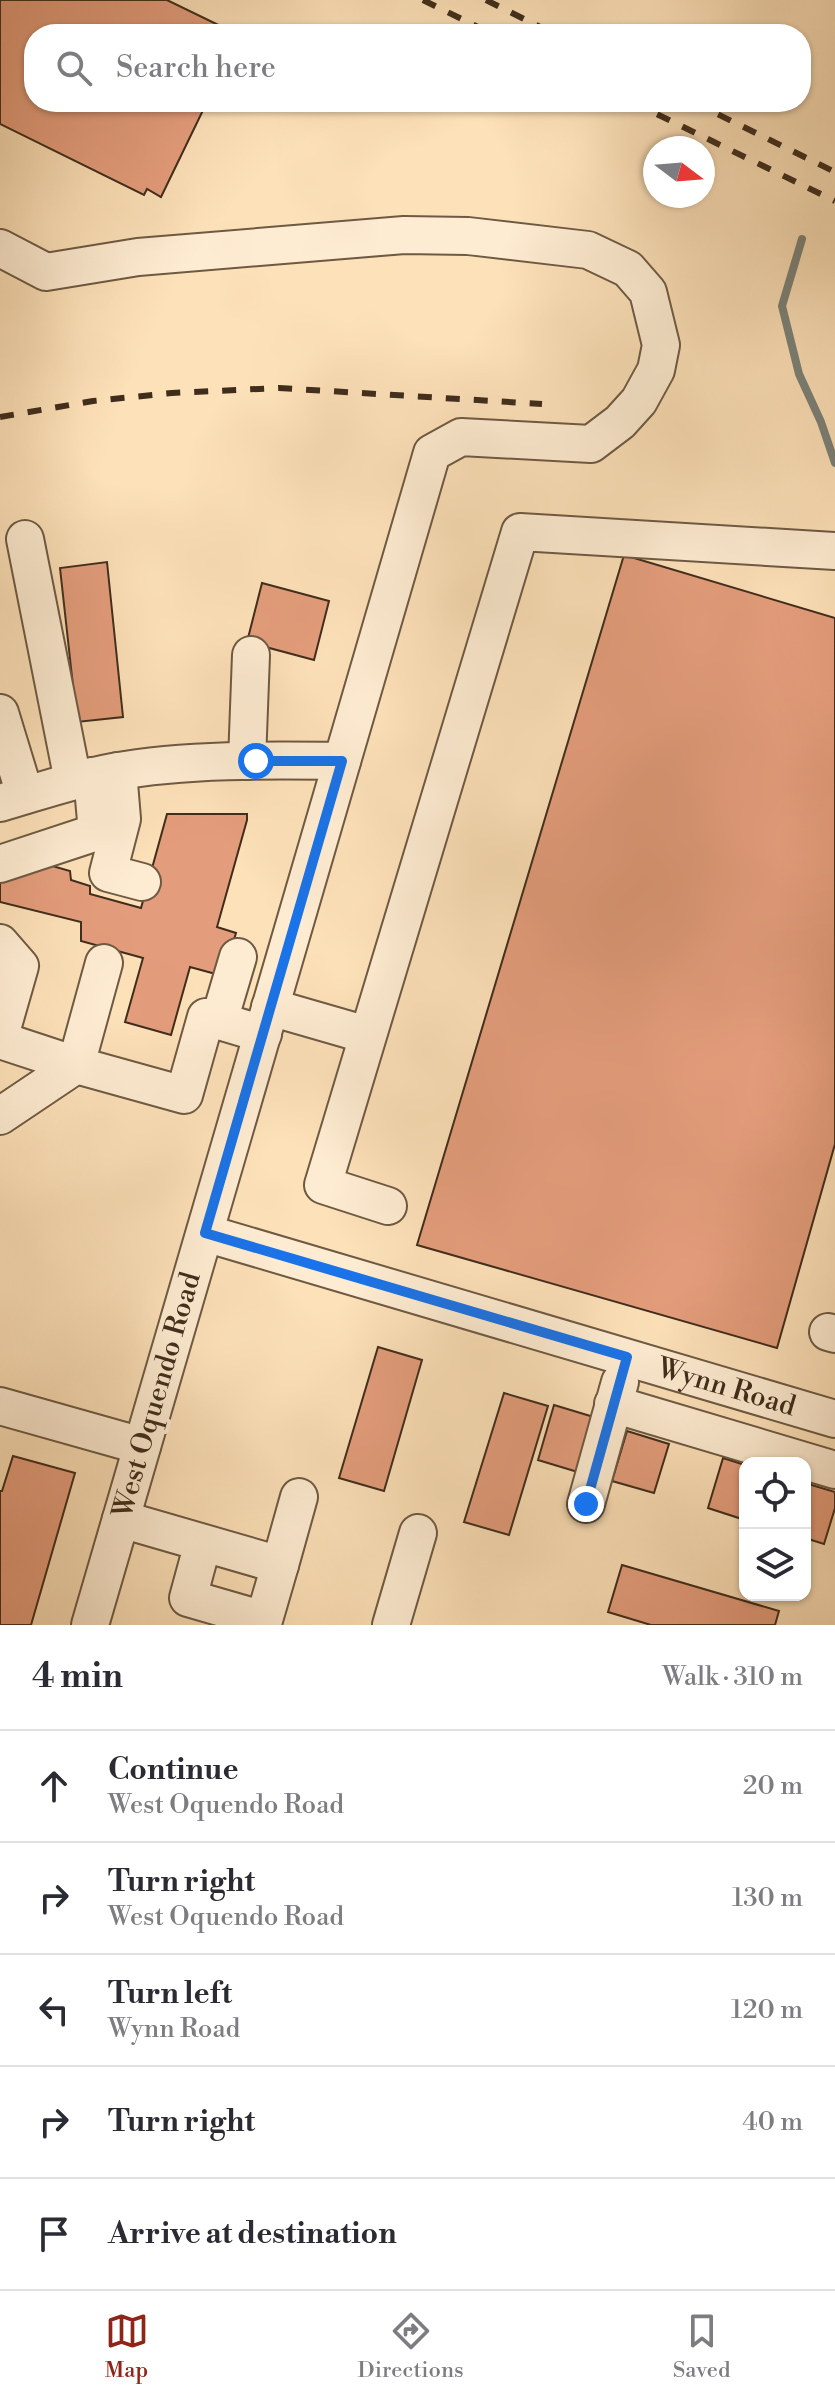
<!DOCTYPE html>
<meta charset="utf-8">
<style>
:root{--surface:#fff;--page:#f7f7f7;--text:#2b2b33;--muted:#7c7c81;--line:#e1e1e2;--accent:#8f2418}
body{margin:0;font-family:"Libre Bodoni",serif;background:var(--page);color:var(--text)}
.controls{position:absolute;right:24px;bottom:24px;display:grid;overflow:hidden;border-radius:16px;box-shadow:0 2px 6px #0004}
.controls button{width:72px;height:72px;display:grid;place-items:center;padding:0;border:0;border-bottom:2px solid var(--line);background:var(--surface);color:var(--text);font:40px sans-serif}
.compass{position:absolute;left:643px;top:136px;width:72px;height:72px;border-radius:50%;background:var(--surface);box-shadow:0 2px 6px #0004;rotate:106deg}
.stop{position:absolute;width:24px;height:24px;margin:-18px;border:6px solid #1a73e8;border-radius:50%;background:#fff}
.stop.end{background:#1a73e8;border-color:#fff;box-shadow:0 2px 8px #0008}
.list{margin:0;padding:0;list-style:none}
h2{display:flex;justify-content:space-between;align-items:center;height:104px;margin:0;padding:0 32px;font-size:34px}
h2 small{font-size:26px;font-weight:400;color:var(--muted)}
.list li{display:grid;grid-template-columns:52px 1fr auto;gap:24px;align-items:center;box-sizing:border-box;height:112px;padding:0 32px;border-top:2px solid var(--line)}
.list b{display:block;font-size:30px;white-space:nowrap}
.list p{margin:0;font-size:26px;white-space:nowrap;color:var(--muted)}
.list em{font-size:26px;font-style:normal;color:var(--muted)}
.icon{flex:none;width:44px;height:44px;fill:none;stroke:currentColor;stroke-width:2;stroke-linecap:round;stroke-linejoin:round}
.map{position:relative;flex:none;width:835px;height:1625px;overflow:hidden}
.search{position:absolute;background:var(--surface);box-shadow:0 2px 6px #0004;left:24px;right:24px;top:24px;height:88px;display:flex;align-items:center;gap:20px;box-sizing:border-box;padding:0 28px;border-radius:32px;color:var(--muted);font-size:30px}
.sheet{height:664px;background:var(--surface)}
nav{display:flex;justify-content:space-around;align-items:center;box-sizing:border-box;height:112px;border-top:2px solid var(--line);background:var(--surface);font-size:22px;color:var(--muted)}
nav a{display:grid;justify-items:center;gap:4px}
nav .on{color:var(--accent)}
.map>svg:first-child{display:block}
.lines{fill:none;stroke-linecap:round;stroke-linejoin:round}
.stream{stroke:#7a827a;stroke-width:8}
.building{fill:#e49d7c;stroke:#3f2d1c;stroke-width:2}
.minor-casing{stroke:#6e5a43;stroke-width:40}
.minor{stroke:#feecd2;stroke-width:36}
.rail{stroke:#3f2d1c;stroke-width:6;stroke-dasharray:14 14;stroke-linecap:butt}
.route{stroke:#1a73e8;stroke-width:10}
.labels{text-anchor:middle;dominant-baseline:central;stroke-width:8;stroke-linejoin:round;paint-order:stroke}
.street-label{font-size:28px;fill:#3f2d1c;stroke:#feecd2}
</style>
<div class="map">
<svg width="835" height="1625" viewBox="0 0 835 1625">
<rect width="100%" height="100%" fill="#fde1b9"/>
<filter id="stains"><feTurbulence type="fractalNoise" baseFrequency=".0025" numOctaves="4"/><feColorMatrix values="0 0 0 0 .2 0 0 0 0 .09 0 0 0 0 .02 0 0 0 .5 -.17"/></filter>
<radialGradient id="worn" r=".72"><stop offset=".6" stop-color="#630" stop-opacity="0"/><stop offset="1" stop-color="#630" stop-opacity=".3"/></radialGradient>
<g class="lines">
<polyline class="stream" points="802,239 782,306 799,374 821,422 835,463"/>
</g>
<g class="building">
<polygon points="0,0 167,0 237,34 34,34 34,102 207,102 161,197 147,189 144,195 0,124"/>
<polygon points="624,555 835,618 835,1144 777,1348 417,1245"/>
<polygon points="107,562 123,717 77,722 60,568"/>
<polygon points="262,583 329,601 314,660 247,642"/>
<polygon points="167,814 247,814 247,820 217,927 236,933 223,976 190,967 171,1035 125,1022 143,958 81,941 81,922 0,902 0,851 70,871 71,880 90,886 90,894 141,908"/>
<polygon points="378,1347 422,1360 384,1491 339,1478"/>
<polygon points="504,1393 548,1406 509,1535 464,1522"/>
<polygon points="554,1405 597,1418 581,1473 538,1460"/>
<polygon points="627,1431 669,1444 654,1493 612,1481"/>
<polygon points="13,1456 75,1473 31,1625 0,1625 0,1491 2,1491"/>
<polygon points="723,1458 745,1465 745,1520 708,1508"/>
<polygon points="805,1483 835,1492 835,1508 824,1544 805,1538"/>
<polygon points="622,1565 779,1611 775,1625 651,1625 608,1612"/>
</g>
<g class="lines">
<defs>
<g id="minor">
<polyline points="0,248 46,272 138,257 404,235 468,236 588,250 628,269 648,292 661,345 656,370 639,401 620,422 591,444 461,437 432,453 90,1625"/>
<polyline points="25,539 73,781"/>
<polyline points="0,713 25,795"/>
<polyline points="247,761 251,655"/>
<polyline points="118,771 122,819 108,873 142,882"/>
<path d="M0,803C38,792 75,779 113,772C185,759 270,760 342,761"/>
<polyline points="0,864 97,832 92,776"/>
<polyline points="0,943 20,966 0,1036"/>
<polyline points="104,963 76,1065 184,1095 206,1017 263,1034"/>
<polyline points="270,1007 367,1035"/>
<polyline points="219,1021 238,957"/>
<polyline points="0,1040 76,1065"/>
<polyline points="0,1116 76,1065"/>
<polyline points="388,1206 323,1185 520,532 835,551"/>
<path id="s1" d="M205,1233L835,1419"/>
<polyline points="828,1332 835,1334"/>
<polyline points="613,1404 835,1470"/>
<polyline points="0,1406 142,1446"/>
<polyline points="586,1504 620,1382"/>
<polyline points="121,1519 280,1565 264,1620 188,1598 203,1543"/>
<polyline points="280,1565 299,1497"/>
<polyline points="391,1625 418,1533"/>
</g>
</defs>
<use href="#minor" class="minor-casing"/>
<use href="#minor" class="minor"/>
<g class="rail">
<polyline points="423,0 492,34"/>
<polyline points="486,0 554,34"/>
<polyline points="632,102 835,201"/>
<polyline points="693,102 835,172"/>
<polyline points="0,417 93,401 172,393 279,388 542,404"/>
</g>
</g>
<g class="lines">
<polyline class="route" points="256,761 342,761 205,1233 627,1357 586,1504"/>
</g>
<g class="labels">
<g class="street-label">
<text stroke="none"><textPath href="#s1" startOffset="544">Wynn Road</textPath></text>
<text transform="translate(157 1395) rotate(-74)">West Oquendo Road</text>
</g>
</g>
<rect width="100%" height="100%" filter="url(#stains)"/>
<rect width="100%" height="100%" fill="url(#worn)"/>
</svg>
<div class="controls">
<button><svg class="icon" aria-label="locate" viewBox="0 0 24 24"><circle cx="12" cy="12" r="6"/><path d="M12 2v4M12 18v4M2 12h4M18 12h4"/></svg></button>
<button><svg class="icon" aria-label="layers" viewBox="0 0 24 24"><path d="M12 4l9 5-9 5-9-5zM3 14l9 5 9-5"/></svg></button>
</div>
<svg class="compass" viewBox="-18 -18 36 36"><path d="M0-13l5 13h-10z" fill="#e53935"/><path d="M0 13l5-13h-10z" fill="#7c7c81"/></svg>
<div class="stop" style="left:256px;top:761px"></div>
<div class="stop end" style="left:586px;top:1504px"></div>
<div class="search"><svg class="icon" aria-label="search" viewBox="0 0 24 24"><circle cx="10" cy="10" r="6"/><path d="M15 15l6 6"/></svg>Search here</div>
</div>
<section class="sheet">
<h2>4 min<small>Walk · 310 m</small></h2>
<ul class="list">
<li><svg class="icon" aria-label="ahead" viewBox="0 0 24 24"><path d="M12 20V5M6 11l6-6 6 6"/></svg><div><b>Continue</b><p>West Oquendo Road</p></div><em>20 m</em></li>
<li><svg class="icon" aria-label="right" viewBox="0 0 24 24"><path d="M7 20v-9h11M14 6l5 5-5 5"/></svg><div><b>Turn right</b><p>West Oquendo Road</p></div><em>130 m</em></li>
<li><svg class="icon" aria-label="left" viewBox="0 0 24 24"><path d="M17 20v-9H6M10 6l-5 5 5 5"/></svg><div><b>Turn left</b><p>Wynn Road</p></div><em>120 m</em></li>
<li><svg class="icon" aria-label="right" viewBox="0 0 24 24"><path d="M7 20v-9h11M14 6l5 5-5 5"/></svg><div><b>Turn right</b></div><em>40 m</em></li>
<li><svg class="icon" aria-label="arrive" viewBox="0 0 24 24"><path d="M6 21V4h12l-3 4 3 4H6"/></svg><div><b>Arrive at destination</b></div></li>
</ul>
</section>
<nav>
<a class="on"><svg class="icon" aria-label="map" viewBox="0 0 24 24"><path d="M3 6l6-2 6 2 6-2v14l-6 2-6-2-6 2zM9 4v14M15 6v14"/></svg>Map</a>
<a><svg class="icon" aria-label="directions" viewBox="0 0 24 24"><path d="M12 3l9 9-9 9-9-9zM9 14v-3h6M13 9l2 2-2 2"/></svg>Directions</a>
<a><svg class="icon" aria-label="saved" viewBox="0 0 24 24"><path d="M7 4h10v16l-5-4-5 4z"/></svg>Saved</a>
</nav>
